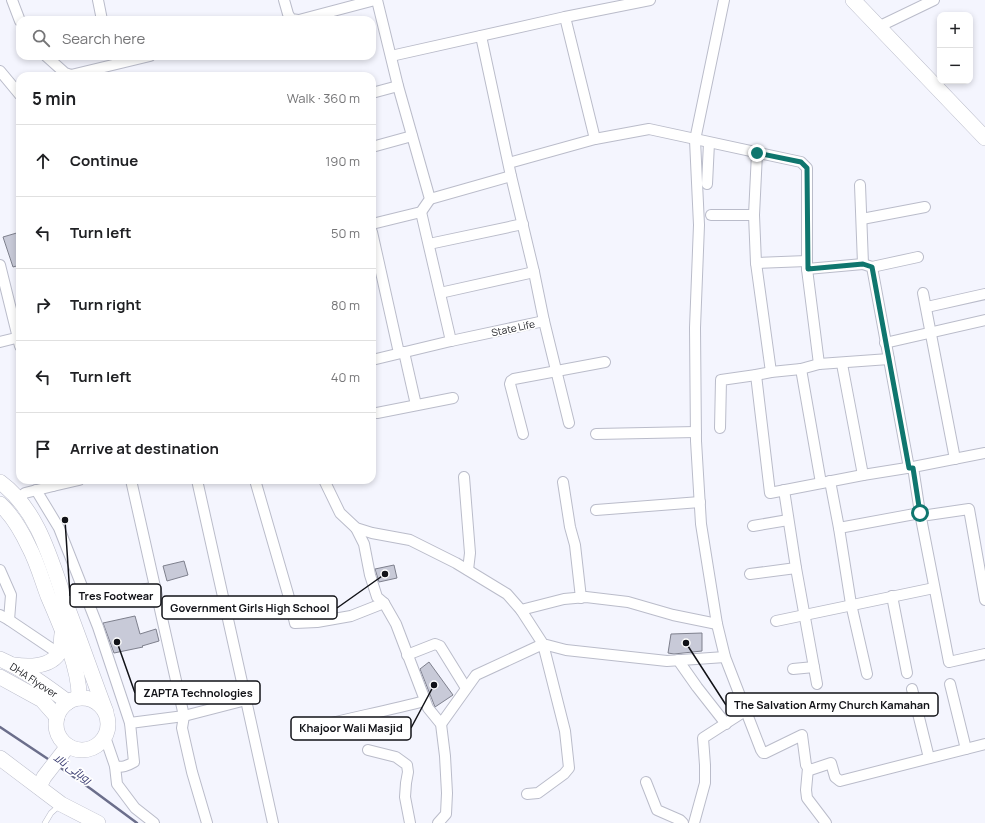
<!DOCTYPE html>
<meta charset="utf-8">
<style>
:root{--surface:#fff;--page:#f6f6f6;--text:#202124;--muted:#757577;--line:#e0e0e0}
body{margin:0;font-family:Manrope,Cairo,sans-serif;background:var(--page);color:var(--text)}
.controls{position:absolute;right:12px;top:12px;display:grid;overflow:hidden;border-radius:8px;box-shadow:0 2px 6px #0003}
.controls button{width:36px;height:36px;display:grid;place-items:center;padding:0;border:0;border-bottom:1px solid var(--line);background:var(--surface);color:var(--text);font:20px sans-serif}
.stop{position:absolute;width:12px;height:12px;margin:-9px;border:3px solid #0f766e;border-radius:50%;background:#fff}
.stop.end{background:#0f766e;border-color:#fff;box-shadow:0 1px 4px #0008}
.list{margin:0;padding:0;list-style:none}
h2{display:flex;justify-content:space-between;align-items:center;height:52px;margin:0;padding:0 16px;font-size:17px}
h2 small{font-size:13px;font-weight:400;color:var(--muted)}
.list li{display:grid;grid-template-columns:26px 1fr auto;gap:12px;align-items:center;box-sizing:border-box;height:72px;padding:0 16px;border-top:1px solid var(--line)}
.list b{display:block;font-size:15px;white-space:nowrap}
.list em{font-size:13px;font-style:normal;color:var(--muted)}
.icon{flex:none;width:22px;height:22px;fill:none;stroke:currentColor;stroke-width:2;stroke-linecap:round;stroke-linejoin:round}
.map{position:relative;flex:none;width:985px;height:823px;overflow:hidden}
.search{position:absolute;background:var(--surface);box-shadow:0 2px 6px #0003;left:16px;top:16px;width:360px;height:44px;display:flex;align-items:center;gap:10px;box-sizing:border-box;padding:0 14px;border-radius:12px;color:var(--muted);font-size:15px}
.panel{position:absolute;background:var(--surface);box-shadow:0 2px 6px #0003;left:16px;top:72px;width:360px;height:412px;border-radius:12px}
.map>svg:first-child{display:block}
.lines{fill:none;stroke-linecap:round;stroke-linejoin:round}
.stream{stroke:#6b6e8b;stroke-width:2.5}
.building{fill:#c8cad8;stroke:#7e808d}
.lane-casing{stroke:#babcca;stroke-width:6}
.street-casing{stroke:#babcca;stroke-width:12}
.secondary-casing{stroke:#babcca;stroke-width:16}
.lane{stroke:#fff;stroke-width:5}
.street{stroke:#fff;stroke-width:10}
.secondary{stroke:#fff;stroke-width:15}
.route{stroke:#0f766e;stroke-width:5}
.labels{text-anchor:middle;dominant-baseline:central;stroke-width:3.5;stroke-linejoin:round;paint-order:stroke}
.street-label{font-size:10px;fill:#111217;stroke:#fff}
.water-label{font-size:11px;font-style:italic;fill:#3f4175;stroke:#fff}
.leader{fill:none;stroke:#111217;stroke-width:1.5}
.callout-dot{fill:#111217;stroke:#fff;stroke-width:1.5}
.callout{fill:#fff;stroke:#111217;stroke-width:1.5}
.callout-label{font-size:11px;text-anchor:middle;font-weight:bold;fill:#111217}
</style>
<div class="map">
<svg width="985" height="823" viewBox="0 0 985 823">
<rect width="100%" height="100%" fill="#f4f5fe"/>
<g class="lines">
<g class="stream">
<polyline points="0,727 51,761"/>
<polyline points="58,766 91,789 137,823"/>
</g>
</g>
<g class="building">
<polygon points="20,232 20,265 13,267 3,237"/>
<polygon points="184,561 188,575 167,581 163,566"/>
<polygon points="394,565 397,578 379,582 375,569"/>
<polygon points="135,616 140,634 156,629 159,641 142,646 143,647 114,653 103,623"/>
<polygon points="702,633 702,651 674,654 668,653 671,634"/>
<polygon points="429,662 453,695 435,707 420,669"/>
</g>
<g class="lines">
<defs>
<polyline id="lane" points="45,823 51,813 60,805"/>
<g id="street">
<polyline points="12,0 20,21"/>
<polyline points="98,0 102,20"/>
<polyline points="284,0 288,14 291,19 298,20"/>
<polyline points="724,0 695,140 699,225 695,328 696,441 701,524 717,624 725,657 761,750 763,753 765,753 802,735 806,765 808,768 806,790 807,798 826,823"/>
<polyline points="565,17 595,139"/>
<polyline points="299,20 375,0"/>
<polyline points="878,27 934,0"/>
<polyline points="481,36 511,176 534,272 544,321 569,423"/>
<polyline points="46,56 65,73 71,75 150,56"/>
<polyline points="391,56 565,17 650,0"/>
<polyline points="0,71 20,95"/>
<polyline points="372,93 398,86"/>
<polyline points="372,147 412,136"/>
<polyline points="757,153 754,215 756,263 771,372"/>
<polyline points="509,163 595,139 649,129 801,162 807,168 807,269 819,364"/>
<polyline points="707,184 709,143"/>
<polyline points="860,185 863,264 872,267 909,468"/>
<polyline points="430,199 511,176"/>
<polyline points="421,212 451,341"/>
<polyline points="711,215 754,215"/>
<polyline points="862,219 925,207"/>
<polyline points="372,224 421,212 430,199 398,86 377,0"/>
<polyline points="372,232 399,353"/>
<polyline points="429,244 523,224"/>
<polyline points="756,263 807,261"/>
<polyline points="0,265 20,346"/>
<polyline points="872,267 918,257"/>
<polyline points="807,269 863,264"/>
<polyline points="440,293 534,272"/>
<polyline points="923,293 955,459"/>
<polyline points="927,307 985,294"/>
<polyline points="0,342 20,337"/>
<polyline points="885,343 985,320"/>
<polyline points="404,352 416,405"/>
<polyline points="372,360 451,341 544,321"/>
<polyline points="842,364 863,475"/>
<polyline points="801,369 821,483"/>
<polyline points="756,375 770,493 863,475 913,467 985,453"/>
<polyline points="377,413 453,398"/>
<polyline points="720,428 721,380 756,375 771,372 801,369 819,364 889,359"/>
<polyline points="523,434 510,384 511,381 514,379 605,362"/>
<polyline points="596,434 696,432"/>
<polyline points="913,467 920,513 949,662 985,654"/>
<polyline points="464,477 470,553 468,570"/>
<polyline points="131,480 184,716 182,728 192,772 207,823"/>
<polyline points="255,480 288,594 295,623 317,622 351,616 384,603"/>
<polyline points="324,480 340,513 356,528 372,533 410,540 456,563 507,594 521,610 543,644 566,650 667,661 725,657"/>
<polyline points="51,481 53,486 79,480"/>
<polyline points="830,481 839,528 851,604 867,674"/>
<polyline points="563,482 570,527 575,545 581,598"/>
<path d="M36,490L59,528L98,627L130,723L134,762C127,766 122,768 115,766"/>
<polyline points="784,490 796,568 817,684"/>
<polyline points="18,499 25,493 53,486"/>
<polyline points="596,510 700,502"/>
<polyline points="921,516 969,509 985,600"/>
<polyline points="753,526 788,520"/>
<polyline points="356,528 364,544 370,575 377,597 384,603 396,624 428,708 441,724 445,756 447,793 446,814 438,823"/>
<polyline points="839,528 920,513"/>
<polyline points="0,570 11,595 9,620"/>
<polyline points="750,574 796,568"/>
<polyline points="892,596 907,673"/>
<polyline points="88,601 155,587"/>
<polyline points="521,610 564,599 586,597 628,602 673,615 717,624"/>
<polyline points="0,615 9,620 58,653"/>
<polyline points="776,621 934,588"/>
<polyline points="407,655 435,644 440,646 466,688"/>
<polyline points="678,660 697,687 726,724"/>
<polyline points="793,669 814,667"/>
<polyline points="950,684 966,749"/>
<polyline points="912,689 929,758"/>
<polyline points="246,700 273,823"/>
<polyline points="130,723 184,716 246,700 197,480"/>
<polyline points="441,724 476,675 543,644 565,731 569,768 564,774 538,793 527,794"/>
<path d="M307,729C346,719 386,711 425,701"/>
<polyline points="105,737 115,766 117,784 135,808 154,823"/>
<polyline points="368,750 396,757 407,765 408,772 406,783 405,797 410,823"/>
<polyline points="808,768 810,770 831,763 835,777 840,781 985,744"/>
<polyline points="646,782 657,810 680,820 683,823"/>
<polyline points="694,823 705,783 705,765 703,738 745,711"/>
</g>
<g id="secondary">
<polyline points="853,0 985,138"/>
<path d="M0,482C40,511 52,565 68,609C81,643 93,678 106,712"/>
<path d="M0,504C12,515 22,532 29,547C37,562 42,580 48,596C60,624 80,668 79,698"/>
<path d="M0,659C25,670 46,686 68,702"/>
<path d="M14,665C29,667 50,667 59,653C62,647 61,640 62,634"/>
<polyline points="0,677 42,700 57,717"/>
<circle cx="82" cy="724" r="26"/>
<polyline points="0,758 61,804 98,823"/>
<polyline points="39,787 44,777 68,746"/>
</g>
</defs>
<use href="#lane" class="lane-casing"/>
<use href="#street" class="street-casing"/>
<use href="#secondary" class="secondary-casing"/>
<use href="#lane" class="lane"/>
<use href="#street" class="street"/>
<use href="#secondary" class="secondary"/>
</g>
<g class="lines">
<polyline class="route" points="757,153 801,162 807,168 808,269 863,264 872,267 909,468 913,468 920,513"/>
</g>
<g class="labels">
<g class="street-label">
<text transform="translate(513 328) rotate(-12)">State Life</text>
<text transform="translate(34 680) rotate(33)">DHA Flyover</text>
</g>
<g class="water-label">
<text transform="translate(73 768) rotate(35)">روہائی نالا</text>
</g>
</g>
<path class="leader" d="M65 520L70 596M385 574L337 608M117 642L135 693M686 643L726 705M434 685L411 728"/>
<g class="callout-dot">
<circle cx="65" cy="520" r="4"/>
<circle cx="385" cy="574" r="4"/>
<circle cx="117" cy="642" r="4"/>
<circle cx="686" cy="643" r="4"/>
<circle cx="434" cy="685" r="4"/>
</g>
<g class="callout">
<rect x="70" y="584" width="91" height="23" rx="4"/>
<rect x="162" y="596" width="175" height="23" rx="4"/>
<rect x="135" y="681" width="125" height="23" rx="4"/>
<rect x="726" y="693" width="212" height="23" rx="4"/>
<rect x="291" y="717" width="120" height="23" rx="4"/>
</g>
<g class="callout-label">
<text x="116" y="600">Tres Footwear</text>
<text x="250" y="612">Government Girls High School</text>
<text x="198" y="697">ZAPTA Technologies</text>
<text x="832" y="709">The Salvation Army Church Kamahan</text>
<text x="351" y="732">Khajoor Wali Masjid</text>
</g>
</svg>
<div class="controls">
<button>+</button>
<button>−</button>
</div>
<div class="stop" style="left:920px;top:513px"></div>
<div class="stop end" style="left:757px;top:153px"></div>
<div class="search"><svg class="icon" aria-label="search" viewBox="0 0 24 24"><circle cx="10" cy="10" r="6"/><path d="M15 15l6 6"/></svg>Search here</div>
<section class="panel">
<h2>5 min<small>Walk · 360 m</small></h2>
<ul class="list">
<li><svg class="icon" aria-label="ahead" viewBox="0 0 24 24"><path d="M12 20V5M6 11l6-6 6 6"/></svg><div><b>Continue</b></div><em>190 m</em></li>
<li><svg class="icon" aria-label="left" viewBox="0 0 24 24"><path d="M17 20v-9H6M10 6l-5 5 5 5"/></svg><div><b>Turn left</b></div><em>50 m</em></li>
<li><svg class="icon" aria-label="right" viewBox="0 0 24 24"><path d="M7 20v-9h11M14 6l5 5-5 5"/></svg><div><b>Turn right</b></div><em>80 m</em></li>
<li><svg class="icon" aria-label="left" viewBox="0 0 24 24"><path d="M17 20v-9H6M10 6l-5 5 5 5"/></svg><div><b>Turn left</b></div><em>40 m</em></li>
<li><svg class="icon" aria-label="arrive" viewBox="0 0 24 24"><path d="M6 21V4h12l-3 4 3 4H6"/></svg><div><b>Arrive at destination</b></div></li>
</ul>
</section>
</div>
